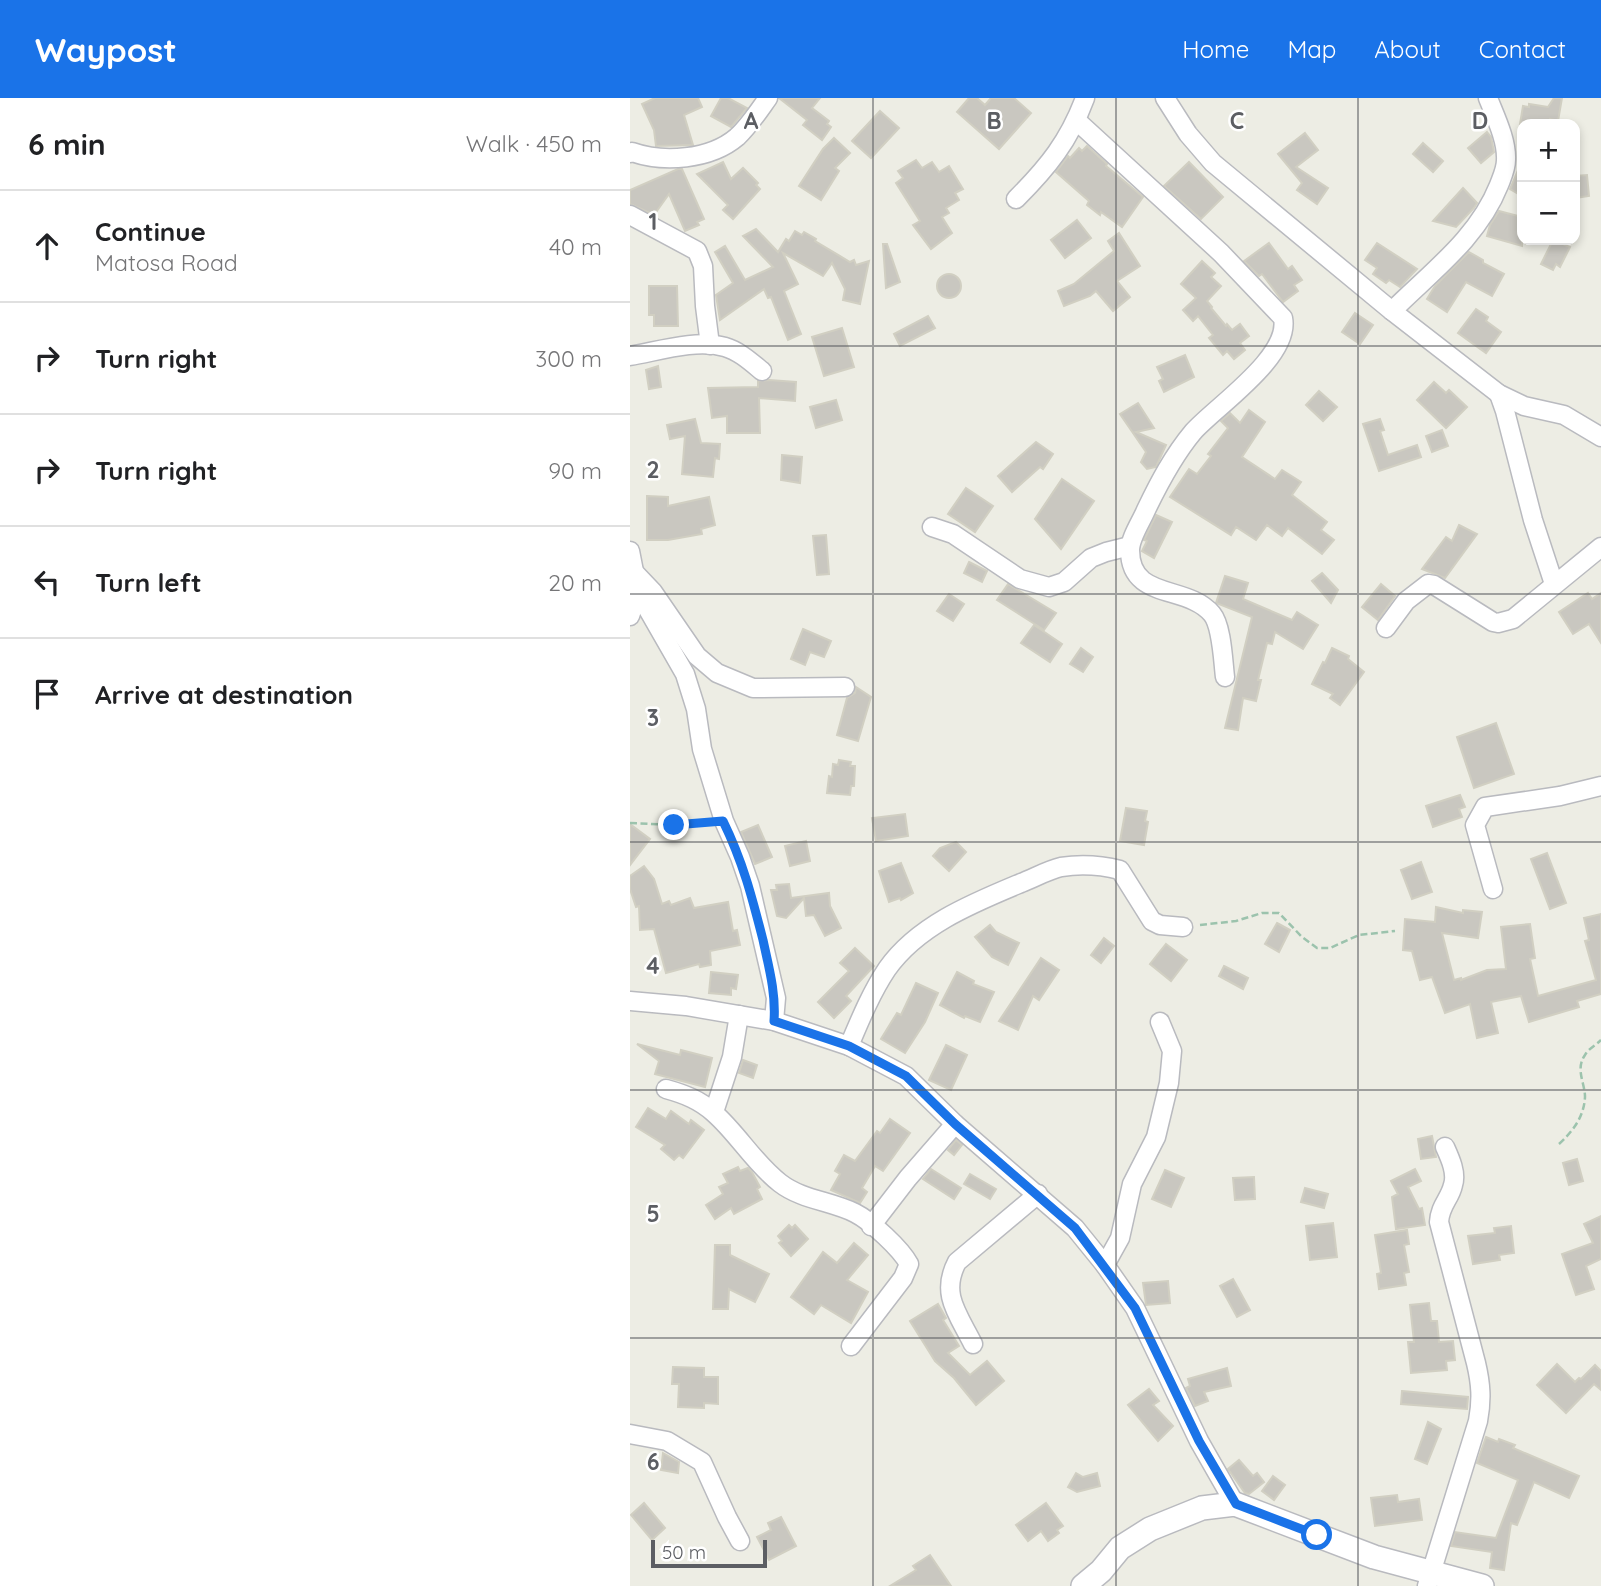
<!DOCTYPE html>
<meta charset="utf-8">
<style>
:root{--surface:#fff;--page:#f6f6f6;--text:#202124;--muted:#757577;--line:#e0e0e0;--accent:#1a73e8}
body{margin:0;font-family:Quicksand,sans-serif;background:var(--page);color:var(--text)}
.controls{position:absolute;right:21px;top:21px;display:grid;overflow:hidden;border-radius:14px;box-shadow:0 4px 10px #0003}
.controls button{width:63px;height:63px;display:grid;place-items:center;padding:0;border:0;border-bottom:2px solid var(--line);background:var(--surface);color:var(--text);font:35px sans-serif}
.scale{position:absolute;left:21px;bottom:18px;width:116px;box-sizing:border-box;padding-left:7px;border:4px solid #5c5e63;border-top:0;font-size:19px;line-height:24px;white-space:nowrap;color:#5c5e63;-webkit-text-stroke:5px #fff;paint-order:stroke}
.stop{position:absolute;width:21px;height:21px;margin:-16px;border:5px solid #1a73e8;border-radius:50%;background:#fff}
.stop.end{background:#1a73e8;border-color:#fff;box-shadow:0 2px 7px #0008}
.list{margin:0;padding:0;list-style:none}
h2{display:flex;justify-content:space-between;align-items:center;height:91px;margin:0;padding:0 28px;font-size:30px}
h2 small{font-size:23px;font-weight:400;color:var(--muted)}
.list li{display:grid;grid-template-columns:46px 1fr auto;gap:21px;align-items:center;box-sizing:border-box;height:112px;padding:0 28px;border-top:2px solid var(--line)}
.list b{display:block;font-size:26px;white-space:nowrap}
.list p{margin:0;font-size:23px;white-space:nowrap;color:var(--muted)}
.list em{font-size:23px;font-style:normal;color:var(--muted)}
.icon{flex:none;width:38px;height:38px;fill:none;stroke:currentColor;stroke-width:2;stroke-linecap:round;stroke-linejoin:round}
.map{position:relative;flex:none;width:971px;height:1488px;overflow:hidden}
header{display:flex;align-items:center;gap:42px;box-sizing:border-box;height:98px;padding:0 35px;background:var(--accent);color:#fff}
header strong{font-size:33px}
nav{display:flex;gap:38px;margin-inline-start:auto;font-size:24px}
main{display:flex}
aside{flex:1;background:var(--surface)}
.map>svg:first-child{display:block}
.building{fill:#c9c7c0;stroke:#d1cfc2;stroke-width:2}
.lines{fill:none;stroke-linecap:round;stroke-linejoin:round}
.minor-casing{stroke:#b9babf;stroke-width:21}
.tertiary-casing{stroke:#b9babf;stroke-width:26}
.path{stroke:#9cc3ad;stroke-width:2.5;stroke-dasharray:7 3.5;stroke-linecap:butt}
.minor{stroke:#fff;stroke-width:18}
.tertiary{stroke:#fff;stroke-width:23}
.route{stroke:#1a73e8;stroke-width:9}
.grid{fill:none;stroke:#5c5e63;stroke-width:2;stroke-opacity:0.55}
.grid-label{font-size:23px;text-anchor:middle;font-weight:bold;fill:#5c5e63;stroke:#fff;stroke-width:5;stroke-linejoin:round;paint-order:stroke}
</style>
<header>
<strong>Waypost</strong>
<nav><a>Home</a><a>Map</a><a>About</a><a>Contact</a></nav>
</header>
<main>
<aside>
<h2>6 min<small>Walk · 450 m</small></h2>
<ul class="list">
<li><svg class="icon" aria-label="ahead" viewBox="0 0 24 24"><path d="M12 20V5M6 11l6-6 6 6"/></svg><div><b>Continue</b><p>Matosa Road</p></div><em>40 m</em></li>
<li><svg class="icon" aria-label="right" viewBox="0 0 24 24"><path d="M7 20v-9h11M14 6l5 5-5 5"/></svg><div><b>Turn right</b></div><em>300 m</em></li>
<li><svg class="icon" aria-label="right" viewBox="0 0 24 24"><path d="M7 20v-9h11M14 6l5 5-5 5"/></svg><div><b>Turn right</b></div><em>90 m</em></li>
<li><svg class="icon" aria-label="left" viewBox="0 0 24 24"><path d="M17 20v-9H6M10 6l-5 5 5 5"/></svg><div><b>Turn left</b></div><em>20 m</em></li>
<li><svg class="icon" aria-label="arrive" viewBox="0 0 24 24"><path d="M6 21V4h12l-3 4 3 4H6"/></svg><div><b>Arrive at destination</b></div></li>
</ul>
</aside>
<div class="map">
<svg width="971" height="1488" viewBox="0 0 971 1488">
<rect width="100%" height="100%" fill="#edede4"/>
<g class="building">
<polygon points="25,0 68,0 72,9 54,17 63,47 26,48 24,32 12,6"/>
<polygon points="91,0 98,0 117,10 101,29 81,18"/>
<polygon points="149,0 190,0 182,10 199,23 197,26 201,29 192,42 173,27 177,22"/>
<polygon points="339,0 347,0 355,7 361,0 384,0 401,15 369,51 327,14"/>
<polygon points="924,0 932,0 928,23 920,21 919,26 890,26 893,8 899,9 899,6 918,9"/>
<polygon points="250,13 269,30 241,60 222,43"/>
<polygon points="857,34 861,39 864,54 851,65 838,50"/>
<polygon points="675,35 688,52 666,69 698,90 687,106 667,92 672,85 648,56"/>
<polygon points="204,40 220,55 205,70 209,73 191,102 169,88 193,51"/>
<polygon points="793,45 813,63 803,74 783,56"/>
<polygon points="457,48 477,66 476,68 513,99 492,129 471,114 470,117 457,107 459,103 426,74 438,58 440,60 449,50 452,53"/>
<polygon points="286,62 292,70 302,64 309,74 319,68 333,91 325,95 329,102 316,110 319,115 312,119 322,135 301,151 283,127 290,123 266,85 273,80 268,73"/>
<polygon points="892,63 892,98 880,91"/>
<polygon points="93,64 101,81 113,70 128,85 126,87 130,91 103,121 93,112 98,107 67,76"/>
<polygon points="559,64 593,99 571,121 534,88"/>
<polygon points="48,71 52,71 74,121 67,124 69,127 55,133 39,96 24,117 0,106 0,92"/>
<polygon points="957,77 959,98 945,100 945,78"/>
<polygon points="833,90 847,105 844,110 826,129 803,123"/>
<polygon points="869,113 892,119 892,148 857,138 860,127"/>
<polygon points="447,122 461,140 435,160 421,142"/>
<polygon points="126,131 148,154 156,141 159,143 165,133 172,137 174,134 186,141 185,143 220,164 224,162 226,167 239,163 230,206 213,202 215,191 202,165 193,178 153,155 168,186 154,193 171,236 158,242 141,199 138,200 134,191 90,222 86,197 103,185 85,154 95,148 115,182 143,169 113,138"/>
<polygon points="489,135 510,168 487,183 500,199 483,213 466,193 460,198 434,208 428,193 444,186 484,153 478,143"/>
<polygon points="923,142 940,149 930,169 926,166 923,172 911,166"/>
<polygon points="639,145 658,171 662,168 672,182 664,187 668,193 653,204 632,176 629,178 614,163"/>
<polygon points="747,145 787,171 770,189 759,182 756,185 743,176 747,170 735,162"/>
<polygon points="253,146 257,146 270,184 256,190"/>
<polygon points="839,154 853,162 853,165 874,176 862,198 836,184 817,214 797,201 805,188"/>
<polygon points="572,163 585,175 581,179 591,188 577,203 582,209 581,210 596,228 597,226 602,232 610,226 619,238 610,245 615,252 604,261 597,253 593,257 579,240 583,237 568,218 563,223 553,212 566,200 551,186"/>
<circle cx="319" cy="188" r="12"/>
<polygon points="19,188 47,188 48,228 24,228 24,217 19,217"/>
<polygon points="846,211 858,219 856,223 871,234 856,255 828,235"/>
<polygon points="725,215 743,227 730,246 712,234"/>
<polygon points="298,218 305,230 270,248 264,236"/>
<polygon points="212,230 224,269 194,278 182,239"/>
<polygon points="555,257 564,279 534,294 529,283 533,281 527,269"/>
<polygon points="28,268 31,289 19,291 16,272"/>
<polygon points="139,282 166,284 165,303 129,300 130,335 97,335 97,318 82,320 78,290 128,289 128,283"/>
<polygon points="804,284 816,295 819,292 837,309 816,330 787,302"/>
<polygon points="689,293 707,309 693,323 676,307"/>
<polygon points="206,302 212,322 186,330 180,309"/>
<polygon points="508,305 524,330 506,334 536,347 526,369 517,371 511,364 516,354 490,316"/>
<polygon points="619,312 635,324 612,359 645,381 652,372 671,384 662,397 697,424 691,432 704,442 692,456 658,430 652,438 637,427 626,442 606,429 601,437 540,399 559,371 567,376 581,358 578,356 598,330 591,323 600,315 610,325"/>
<polygon points="65,321 71,345 90,346 89,361 85,360 83,379 52,376 55,338 40,341 37,327"/>
<polygon points="750,321 754,332 750,333 758,357 787,347 791,359 749,373 733,326"/>
<polygon points="812,332 818,348 802,354 796,338"/>
<polygon points="406,344 423,356 413,371 410,369 382,394 368,378"/>
<polygon points="152,357 172,359 170,385 151,382"/>
<polygon points="432,381 464,403 431,451 405,421"/>
<polygon points="336,390 363,408 345,434 318,416"/>
<polygon points="17,398 38,399 38,408 79,399 85,427 71,431 72,436 38,442 17,442"/>
<polygon points="526,417 542,424 524,460 512,453 517,443 514,442"/>
<polygon points="829,427 847,436 815,480 792,471 816,439 822,443"/>
<polygon points="196,437 199,476 187,477 183,438"/>
<polygon points="339,464 357,473 352,484 334,475"/>
<polygon points="692,475 708,492 701,505 682,483"/>
<polygon points="595,478 618,485 613,501 662,522 667,514 688,527 673,551 645,534 642,546 637,545 628,582 631,582 626,603 613,600 608,632 595,630 622,519 586,505"/>
<polygon points="378,486 426,515 414,532 367,502"/>
<polygon points="751,486 765,498 748,522 732,509"/>
<polygon points="958,495 962,501 971,495 971,545 959,526 943,536 929,514"/>
<polygon points="319,496 334,506 323,523 307,513"/>
<polygon points="404,527 432,546 420,564 391,545"/>
<polygon points="173,531 201,543 194,559 180,554 175,567 161,561"/>
<polygon points="451,550 463,559 453,574 440,566"/>
<polygon points="702,550 719,558 718,561 734,574 710,607 700,600 703,596 682,586 693,564 695,565"/>
<polygon points="226,589 241,599 228,643 207,637 217,600 225,595"/>
<polygon points="866,625 884,676 844,690 827,639"/>
<polygon points="209,662 221,664 220,668 225,668 224,688 221,688 220,697 197,695 199,678 202,679 203,666 208,667"/>
<polygon points="830,697 835,709 829,711 832,719 803,729 796,708"/>
<polygon points="496,710 517,713 515,723 518,724 514,747 490,743"/>
<polygon points="275,716 278,738 246,743 242,720"/>
<polygon points="0,726 20,741 0,767"/>
<polygon points="128,727 142,759 125,766 111,734"/>
<polygon points="176,743 180,763 160,768 155,748"/>
<polygon points="326,744 336,754 319,773 303,758 310,750"/>
<polygon points="917,755 936,805 920,811 901,761"/>
<polygon points="791,764 802,794 782,801 771,772"/>
<polygon points="271,765 283,795 271,802 270,800 259,804 249,773"/>
<polygon points="14,768 24,781 32,806 39,803 41,807 60,800 64,810 98,804 103,833 107,832 110,847 80,853 81,867 70,869 69,866 36,875 24,831 10,832 9,808 6,809 0,791 0,778"/>
<polygon points="159,786 161,800 199,795 200,808 211,830 195,838 184,817 176,818 174,800 156,820 147,818 141,792 147,792 146,787"/>
<polygon points="806,809 833,815 833,812 852,814 848,840 812,835 824,882 831,880 831,882 857,872 876,871 871,829 900,826 905,860 900,861 908,898 966,882 955,843 959,842 954,820 971,816 971,896 947,903 949,909 899,924 891,898 861,904 868,935 847,940 840,906 815,915 802,879 790,882 782,853 773,852 775,821 805,824"/>
<polygon points="647,825 660,832 649,854 635,846"/>
<polygon points="360,827 366,834 389,845 378,867 362,859 345,839"/>
<polygon points="474,840 484,848 471,865 461,857"/>
<polygon points="536,846 557,862 541,883 520,866"/>
<polygon points="225,850 244,868 216,898 221,903 204,920 188,904 219,873 210,865"/>
<polygon points="411,860 429,872 409,902 403,898 388,932 369,923"/>
<polygon points="594,868 618,880 613,891 589,878"/>
<polygon points="81,874 108,877 106,891 101,890 101,897 79,895"/>
<polygon points="327,874 344,883 343,886 364,894 350,924 335,918 334,920 310,907"/>
<polygon points="286,885 308,895 295,924 275,955 251,941 267,915 271,917"/>
<polygon points="7,946 50,957 51,952 82,960 75,989 25,976 29,963"/>
<polygon points="316,947 337,957 321,992 299,982"/>
<polygon points="113,962 127,967 123,980 109,975"/>
<polygon points="18,1010 36,1021 41,1013 59,1026 61,1022 74,1032 53,1060 49,1057 44,1062 31,1051 35,1047 6,1029"/>
<polygon points="260,1021 280,1035 253,1073 245,1068 232,1090 237,1094 230,1105 201,1092 210,1076 205,1073 214,1057 225,1063 247,1033 250,1035"/>
<polygon points="802,1038 806,1059 791,1061 788,1041"/>
<polygon points="326,1042 332,1047 324,1057 318,1052"/>
<polygon points="947,1061 953,1083 939,1087 933,1065"/>
<polygon points="108,1069 110,1073 118,1070 122,1074 130,1089 127,1091 132,1101 104,1116 101,1110 85,1121 76,1107 93,1096 89,1089 98,1085 93,1076"/>
<polygon points="301,1071 331,1090 324,1101 293,1081"/>
<polygon points="785,1071 791,1083 778,1089 789,1111 792,1110 795,1127 766,1131 762,1099 768,1096 761,1083"/>
<polygon points="535,1072 554,1080 541,1109 522,1101"/>
<polygon points="340,1076 366,1091 360,1101 334,1086"/>
<polygon points="624,1079 625,1101 605,1102 603,1080"/>
<polygon points="675,1090 698,1096 694,1110 671,1104"/>
<polygon points="971,1118 971,1161 956,1168 964,1191 946,1197 932,1156 963,1145 954,1126"/>
<polygon points="703,1125 707,1159 680,1162 676,1128"/>
<polygon points="159,1127 162,1130 165,1127 178,1141 161,1158 149,1145 152,1143 148,1138"/>
<polygon points="881,1128 884,1155 869,1157 870,1162 843,1166 838,1138 865,1135 864,1130"/>
<polygon points="777,1132 779,1146 774,1147 779,1174 774,1175 776,1187 749,1191 747,1176 751,1175 745,1137"/>
<polygon points="224,1145 238,1157 217,1182 238,1194 221,1225 191,1207 184,1216 161,1199 193,1154 207,1165"/>
<polygon points="85,1147 100,1147 100,1157 139,1176 125,1204 99,1191 98,1211 83,1211"/>
<polygon points="603,1181 620,1212 607,1219 590,1188"/>
<polygon points="538,1183 540,1205 516,1207 513,1185"/>
<polygon points="799,1205 801,1223 807,1223 809,1244 823,1243 825,1262 816,1263 817,1272 781,1275 778,1244 784,1244 780,1207"/>
<polygon points="308,1206 316,1220 313,1222 329,1248 318,1255 340,1277 357,1263 374,1283 346,1307 324,1280 305,1263 280,1223"/>
<polygon points="927,1266 945,1284 949,1280 951,1281 965,1267 971,1273 971,1292 964,1286 936,1315 907,1287"/>
<polygon points="43,1269 74,1270 74,1279 88,1279 88,1306 74,1305 74,1310 48,1309 49,1286 42,1286"/>
<polygon points="597,1270 601,1288 574,1294 578,1303 565,1308 556,1290 560,1288 558,1281"/>
<polygon points="519,1291 529,1303 523,1307 543,1328 528,1343 498,1307"/>
<polygon points="772,1293 838,1299 837,1311 771,1306"/>
<polygon points="798,1324 811,1331 797,1366 785,1361"/>
<polygon points="856,1339 868,1344 869,1341 885,1347 883,1350 949,1378 939,1400 904,1384 887,1427 881,1425 874,1472 860,1470 862,1454 821,1448 825,1434 866,1440 888,1382 847,1365"/>
<polygon points="33,1355 49,1364 48,1375 31,1372"/>
<polygon points="609,1362 623,1378 627,1375 634,1384 619,1396 615,1395 598,1371"/>
<polygon points="446,1375 453,1379 467,1375 470,1388 447,1394 438,1389"/>
<polygon points="643,1378 655,1387 644,1402 632,1393"/>
<polygon points="767,1397 768,1404 789,1401 792,1422 745,1428 741,1400"/>
<polygon points="14,1405 35,1430 22,1442 1,1417"/>
<polygon points="416,1405 433,1428 427,1432 429,1435 418,1443 411,1433 398,1443 386,1427"/>
<polygon points="151,1419 166,1448 139,1462 127,1439 141,1432 138,1425"/>
<polygon points="300,1457 321,1488 260,1488 286,1472 283,1468"/>
</g>
<g class="lines">
<defs>
<g id="minor">
<polyline points="535,0 558,36 583,65 762,213 869,296 894,308 934,317 971,339"/>
<path d="M447,23L591,155L653,220C661,259 585,309 563,334C543,358 529,385 516,412C511,424 500,440 500,452C500,503 557,486 582,516C592,528 593,563 595,579"/>
<path d="M0,55L2,54C33,65 80,62 107,39C119,28 128,14 138,0"/>
<path d="M386,101C418,69 439,43 455,0"/>
<polyline points="0,117 67,153 73,168 75,208 80,247"/>
<path d="M762,213C801,174 848,140 869,87C872,79 876,71 876,62C877,42 865,18 858,0"/>
<path d="M0,258C29,253 65,241 95,249C109,253 121,264 132,273"/>
<polyline points="869,296 875,313 903,422 924,486"/>
<polyline points="302,429 323,436 390,481 419,489 434,484 461,460 476,454 500,448"/>
<polyline points="0,453 8,494 55,576 66,611 72,651 94,723 110,759 120,788 146,900 144,923"/>
<polyline points="3,473 23,494 67,558 87,575 123,590 215,589"/>
<polyline points="0,518 8,494"/>
<polyline points="756,530 776,503 798,486 804,487 863,524 868,525 883,521 971,449"/>
<polyline points="863,791 845,727 855,709 930,698 971,688"/>
<polyline points="0,903 56,908 144,923 219,948 276,978 325,1026 445,1130 475,1167 505,1210 569,1343 605,1406"/>
<path d="M219,948C230,922 241,895 257,871C288,827 343,805 391,785C404,780 418,772 431,769C451,766 470,767 490,772L522,823L530,827L553,829"/>
<path d="M36,991C54,996 70,1002 84,1015C108,1036 124,1065 150,1085C172,1102 201,1103 225,1115C241,1123 271,1151 279,1166L273,1180L221,1248"/>
<polyline points="84,1014 102,959 109,917"/>
<polyline points="241,1128 278,1080 325,1026"/>
<polyline points="475,1167 490,1140 502,1086 526,1039 539,985 542,953 530,924"/>
<path d="M343,1246C328,1216 310,1196 327,1164L408,1096"/>
<polyline points="0,1336 37,1343 72,1364 97,1419 110,1443"/>
<path d="M797,1488L848,1323C852,1302 851,1286 846,1265L809,1124C810,1107 820,1101 823,1087C827,1075 820,1060 815,1049"/>
</g>
<polyline id="tertiary" points="453,1488 471,1473 490,1450 520,1431 572,1410 605,1406 744,1459 852,1488"/>
</defs>
<use href="#minor" class="minor-casing"/>
<use href="#tertiary" class="tertiary-casing"/>
<g class="path">
<polyline points="0,725 44,727 76,725"/>
<polyline points="570,827 606,823 632,815 649,815 672,839 687,850 700,850 729,837 765,833"/>
<path d="M929,1046C943,1033 954,1019 955,999C955,985 945,971 955,957C958,951 966,947 971,942"/>
</g>
<use href="#minor" class="minor"/>
<use href="#tertiary" class="tertiary"/>
</g>
<g class="lines">
<path class="route" d="M44,727L93,723C113,764 122,799 133,842C139,870 146,895 144,923L219,948L276,978L325,1026L445,1130L505,1210L569,1343L606,1406L687,1437"/>
</g>
<path class="grid" d="M243,0V1488M486,0V1488M728,0V1488M0,248H971M0,496H971M0,744H971M0,992H971M0,1240H971"/>
<g class="grid-label">
<text x="121" y="31">A</text>
<text x="364" y="31">B</text>
<text x="607" y="31">C</text>
<text x="850" y="31">D</text>
<text x="23" y="132">1</text>
<text x="23" y="380">2</text>
<text x="23" y="628">3</text>
<text x="23" y="876">4</text>
<text x="23" y="1124">5</text>
<text x="23" y="1372">6</text>
</g>
</svg>
<div class="controls">
<button>+</button>
<button>−</button>
</div>
<div class="scale">50 m</div>
<div class="stop" style="left:687px;top:1437px"></div>
<div class="stop end" style="left:44px;top:727px"></div>
</div>
</main>
